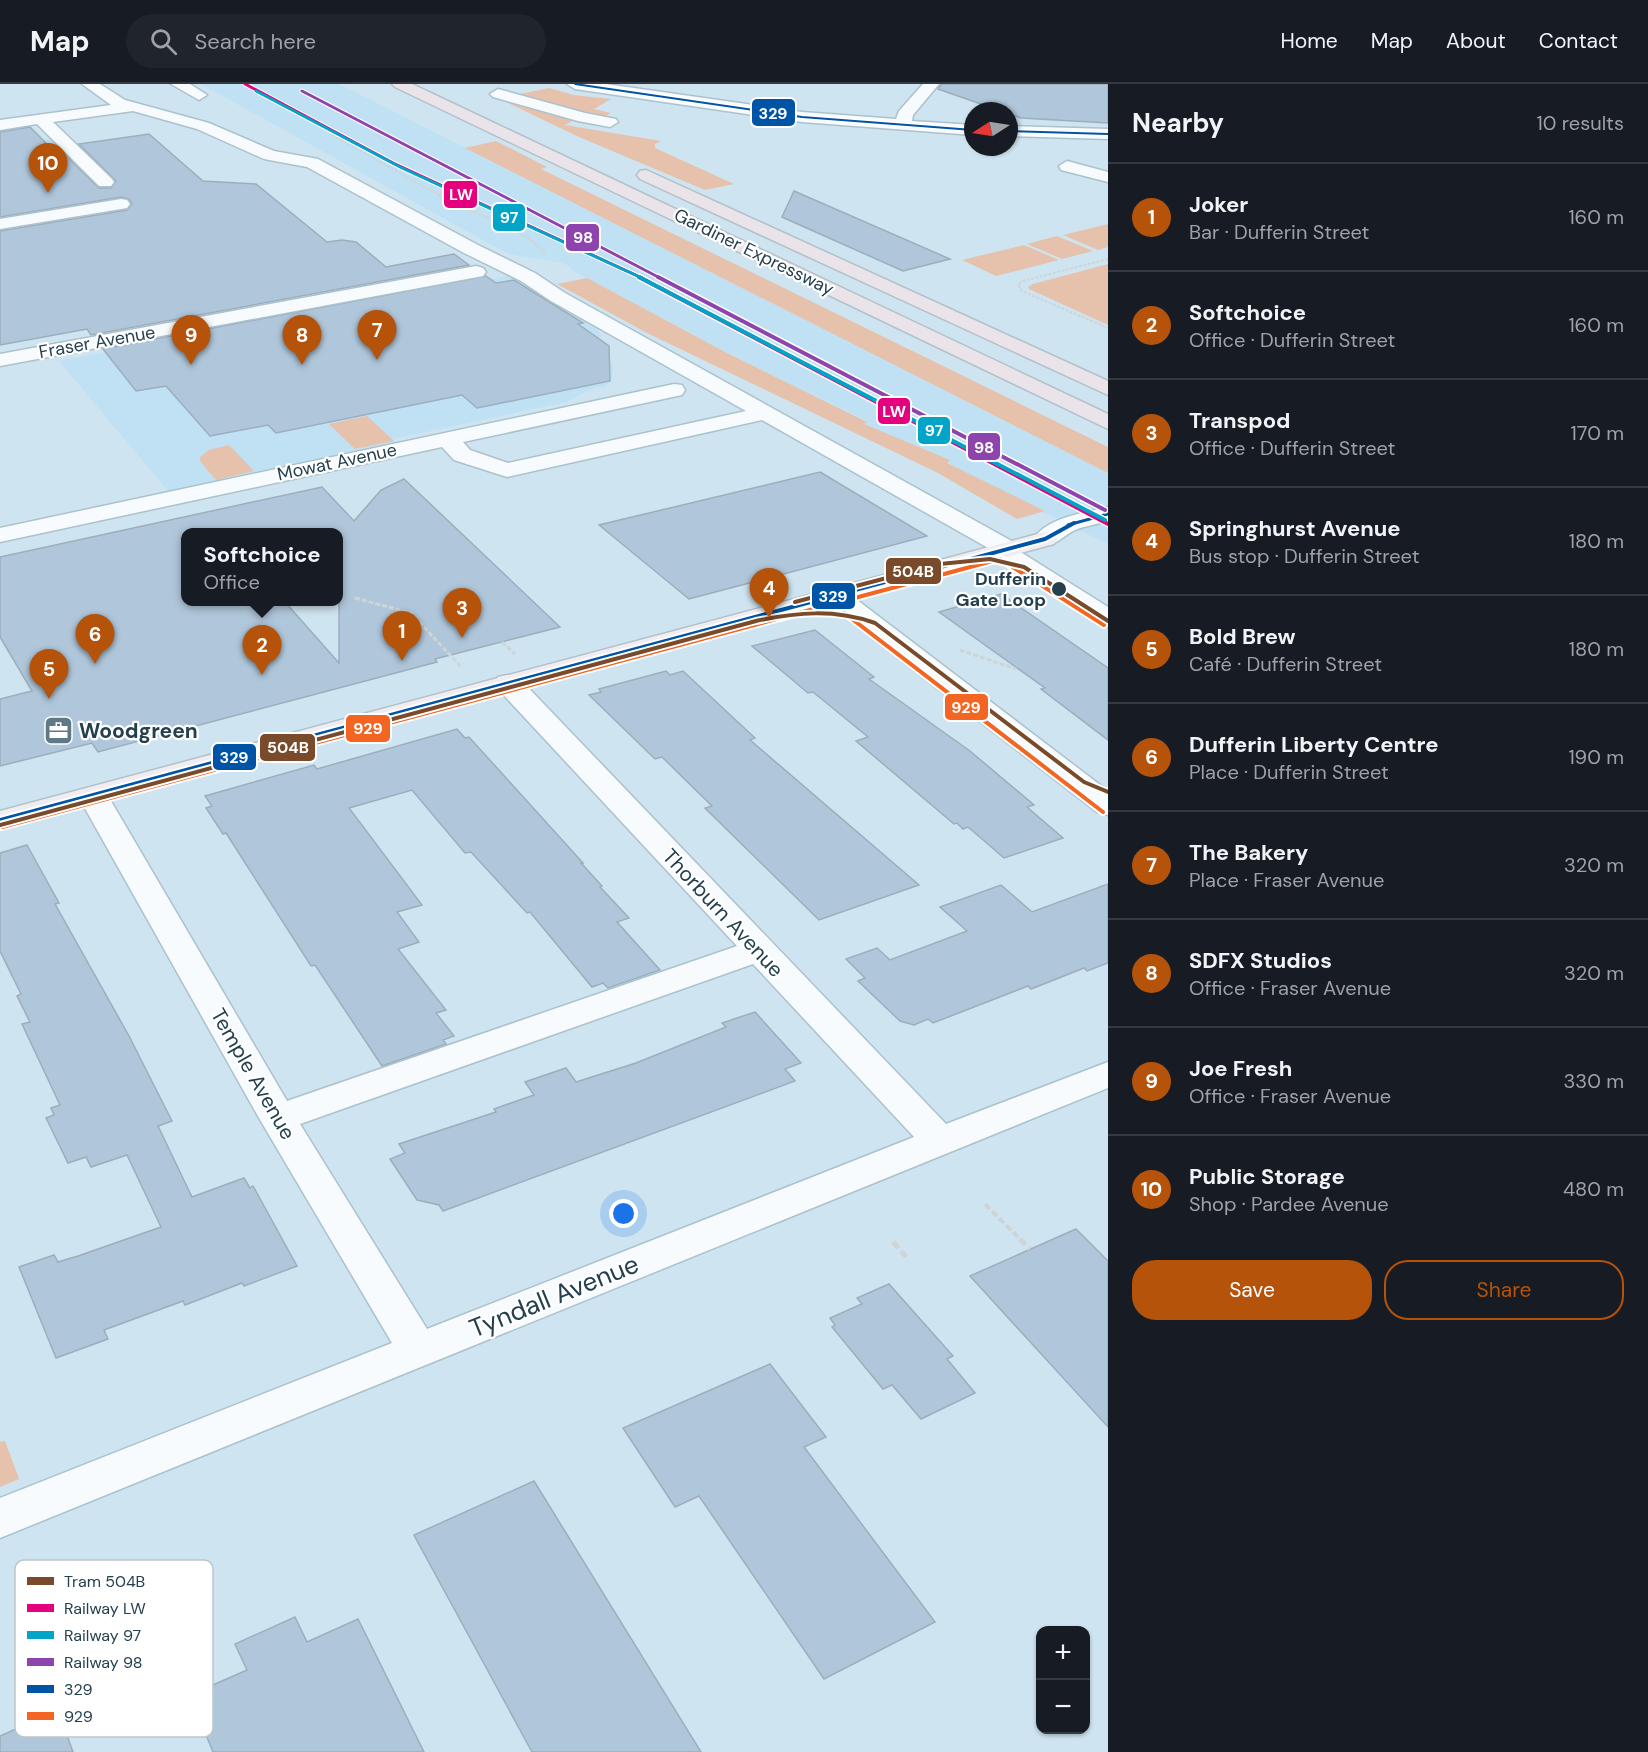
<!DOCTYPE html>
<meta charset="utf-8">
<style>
:root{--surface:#171b24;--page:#20242c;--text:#f1f3f6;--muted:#9ea1a6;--line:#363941;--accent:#b45309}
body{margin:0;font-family:"DM Sans",sans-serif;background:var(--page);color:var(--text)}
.controls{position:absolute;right:18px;bottom:18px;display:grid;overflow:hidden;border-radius:12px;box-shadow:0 2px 4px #0004}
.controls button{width:54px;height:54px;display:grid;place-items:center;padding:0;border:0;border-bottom:2px solid var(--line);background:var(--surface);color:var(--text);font:30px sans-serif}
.compass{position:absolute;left:964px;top:18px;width:54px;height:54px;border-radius:50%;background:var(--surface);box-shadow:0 2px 4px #0004;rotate:258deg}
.you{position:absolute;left:624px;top:1130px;width:21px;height:21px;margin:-15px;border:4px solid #fff;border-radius:50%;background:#1a73e8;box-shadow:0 0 0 9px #1a73e833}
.badge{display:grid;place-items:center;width:39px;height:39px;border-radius:50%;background:var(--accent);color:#fff;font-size:20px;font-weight:700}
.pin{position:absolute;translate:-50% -50px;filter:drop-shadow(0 2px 3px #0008)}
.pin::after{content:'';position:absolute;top:32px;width:21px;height:18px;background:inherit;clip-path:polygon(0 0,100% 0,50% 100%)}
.popup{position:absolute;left:181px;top:444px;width:162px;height:78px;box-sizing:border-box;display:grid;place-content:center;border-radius:12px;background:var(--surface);filter:drop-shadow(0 2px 4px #0005);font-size:20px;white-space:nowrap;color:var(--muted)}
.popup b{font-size:22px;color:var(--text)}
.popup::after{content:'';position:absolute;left:50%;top:100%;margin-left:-12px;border:12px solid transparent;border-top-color:var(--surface)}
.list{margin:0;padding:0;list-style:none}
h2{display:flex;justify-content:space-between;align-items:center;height:78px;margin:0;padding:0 24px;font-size:26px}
h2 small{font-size:20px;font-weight:400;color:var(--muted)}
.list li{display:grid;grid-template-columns:39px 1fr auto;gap:18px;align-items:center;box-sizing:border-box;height:108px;padding:0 24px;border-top:2px solid var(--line)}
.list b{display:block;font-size:22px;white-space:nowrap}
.list p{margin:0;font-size:20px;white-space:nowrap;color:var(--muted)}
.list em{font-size:20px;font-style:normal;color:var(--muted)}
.actions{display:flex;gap:12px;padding:18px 24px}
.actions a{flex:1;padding:14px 0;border:2px solid var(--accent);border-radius:24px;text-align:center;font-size:21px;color:var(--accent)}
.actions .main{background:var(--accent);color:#fff}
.icon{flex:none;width:33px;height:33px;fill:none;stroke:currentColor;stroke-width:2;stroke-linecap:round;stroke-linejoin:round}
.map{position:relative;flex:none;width:1108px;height:1668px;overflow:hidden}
header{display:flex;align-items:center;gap:36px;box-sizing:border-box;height:84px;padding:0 30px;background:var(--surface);border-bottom:2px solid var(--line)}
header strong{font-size:28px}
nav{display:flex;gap:33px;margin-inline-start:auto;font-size:21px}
.search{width:420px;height:54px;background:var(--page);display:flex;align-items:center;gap:15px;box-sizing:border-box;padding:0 21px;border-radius:33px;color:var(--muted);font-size:22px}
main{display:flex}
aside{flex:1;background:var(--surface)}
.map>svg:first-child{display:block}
.built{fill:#bfe1f3}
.green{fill:#e6c2ac}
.building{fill:#b0c7db;stroke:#9caebc;stroke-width:1.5;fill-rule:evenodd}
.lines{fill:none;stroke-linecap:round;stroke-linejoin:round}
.minor-casing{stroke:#abc2cd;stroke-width:3}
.major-casing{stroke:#b2c1c8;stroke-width:3}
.highway-casing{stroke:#b2c1c8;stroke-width:3}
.path-far3{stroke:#ced5d8;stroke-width:2;stroke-dasharray:3 1.5;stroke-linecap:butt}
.path-far2{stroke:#ced5d8;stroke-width:3;stroke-dasharray:5 2;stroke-linecap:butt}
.path-far1{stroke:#ced5d8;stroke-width:4;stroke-dasharray:7 3;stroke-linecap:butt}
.path{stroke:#ced5d8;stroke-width:5;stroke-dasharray:8 4;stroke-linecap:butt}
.minor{fill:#f8fbfd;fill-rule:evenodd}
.major{fill:#f0edf2;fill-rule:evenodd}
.highway{fill:#ebe3ea;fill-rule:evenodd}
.bus-1-far2-casing{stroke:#fff;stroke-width:4.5}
.bus-1-far1-casing{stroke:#fff;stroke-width:6}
.bus-1-casing{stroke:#fff;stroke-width:8}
.bus-2-casing{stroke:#fff;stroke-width:8}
.bus-1-far2{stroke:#0054a6;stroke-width:2}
.bus-1-far1{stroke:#0054a6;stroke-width:3}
.bus-1{stroke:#0054a6;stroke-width:4}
.bus-2{stroke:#f26522;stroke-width:4}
.rail-1-far1-casing{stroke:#fff;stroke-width:5}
.rail-1-casing{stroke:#fff;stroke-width:7}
.rail-2-far1-casing{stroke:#fff;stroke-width:5}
.rail-2-casing{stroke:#fff;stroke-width:7}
.rail-3-far1-casing{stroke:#fff;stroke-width:5}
.rail-3-casing{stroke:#fff;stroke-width:7}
.rail-1-far1{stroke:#e5007d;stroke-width:3}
.rail-1{stroke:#e5007d;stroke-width:4}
.rail-2-far1{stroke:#02a4c8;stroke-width:3}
.rail-2{stroke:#02a4c8;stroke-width:4}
.rail-3-far1{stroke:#8e44ad;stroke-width:3}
.rail-3{stroke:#8e44ad;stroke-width:4}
.tram-1-casing{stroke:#fff;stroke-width:8}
.tram-1{stroke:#7a4b2a;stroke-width:4}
.stop-dot{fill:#24404e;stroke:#fff;stroke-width:2}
.labels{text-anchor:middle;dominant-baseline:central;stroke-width:4.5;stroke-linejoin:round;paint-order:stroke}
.far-street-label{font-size:18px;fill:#24404e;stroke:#fff}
.far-stop-label{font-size:18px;font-weight:bold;fill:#24404e;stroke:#fff;text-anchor:end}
.poi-label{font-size:21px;font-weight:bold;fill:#24404e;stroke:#fff;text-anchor:start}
.street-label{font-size:21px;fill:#24404e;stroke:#fff}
.near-street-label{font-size:26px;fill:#24404e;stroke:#fff}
.key{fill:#fff;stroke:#bdc6ca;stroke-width:1.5}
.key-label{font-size:16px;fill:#24404e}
.line-badge{stroke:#fff;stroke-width:2}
.badge-label{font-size:16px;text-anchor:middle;font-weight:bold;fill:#fff}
</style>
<header>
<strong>Map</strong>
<div class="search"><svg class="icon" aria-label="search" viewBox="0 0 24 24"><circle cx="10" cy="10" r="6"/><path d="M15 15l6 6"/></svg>Search here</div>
<nav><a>Home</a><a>Map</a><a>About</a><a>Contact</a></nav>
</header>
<main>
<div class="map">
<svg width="1108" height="1668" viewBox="0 0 1108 1668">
<rect width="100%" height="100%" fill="#cee4f0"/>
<g class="built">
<polygon points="201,0 339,0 1108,389 1108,460 864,340 867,337 725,268 570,185 572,184 563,179 508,170"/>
<polygon points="508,192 597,242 613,283 612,296 604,304 596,303 566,318 393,355 396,358 168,407 59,277"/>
</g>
<g class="green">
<polygon points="549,4 574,11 611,15 594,25 611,29 602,34 515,11"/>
<polygon points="511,16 576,35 565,41 661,57 655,60 655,64 734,100 705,106 579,53 504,17"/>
<polygon points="496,57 547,83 541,85 1108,363 1108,389 465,64"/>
<polygon points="1108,140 1108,163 1098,166 1063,151"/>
<polygon points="1057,152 1093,167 1062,175 1027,160"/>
<polygon points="1024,161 1059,176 996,192 962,176"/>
<polygon points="1108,180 1108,241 1029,205 1028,203 1033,200"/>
<polygon points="587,194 725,268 867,338 864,340 950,376 947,379 1045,427 1017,435 938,389 647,249 557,200"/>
<polygon points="367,332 394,357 355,365 329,340"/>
<polygon points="229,361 254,387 216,396 200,377 200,373 209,366"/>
<polygon points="5,1357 19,1395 0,1403 0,1358"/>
</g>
<g class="building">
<polygon points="941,0 1108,0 1108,39 1021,34 1009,30 1009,27 1001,27 938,5"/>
<polygon points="30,43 51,64 57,63 99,104 111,104 116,97 79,60 149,50 203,97 256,100 327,158 342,156 356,158 386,183 454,170 469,181 91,251 87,245 0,261 0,147 127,126 132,120 129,115 121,113 0,133 0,48"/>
<polygon points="794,107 950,175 903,187 782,133"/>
<polygon points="486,192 496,199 514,196 583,239 578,240 609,262 610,297 477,324 462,311 276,349 268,341 210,352 166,302 136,307 103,265"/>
<polygon points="820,388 927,452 689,515 599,441"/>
<path d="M404,395L560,543L435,575L437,578L98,668L92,659L0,682V615L32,607L0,553V473L322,403L354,437L381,406ZM186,448H339V579L285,518H186Z"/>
<polygon points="1001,510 1108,584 1108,656 1041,605 1045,604 939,528"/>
<polygon points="815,546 874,593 869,595 970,667 1034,721 1027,723 1063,754 1004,774 968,743 963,745 957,739 954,740 856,657 868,653 813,608 808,609 752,562"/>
<polygon points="666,587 670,591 683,587 755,654 750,656 919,801 819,836 705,724 712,722 662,673 655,675 589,611 601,608 599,605"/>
<polygon points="457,645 465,654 469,653 583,779 581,779 602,802 600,803 629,834 617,838 660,886 608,904 603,899 592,903 530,828 527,829 471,768 465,769 412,706 349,724 422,821 397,828 419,858 398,865 446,926 436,929 454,952 443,956 446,960 382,982 315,881 311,882 226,749 223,750 206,724 212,722 205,712 314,681 317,685"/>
<polygon points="27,761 59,819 55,820 129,952 172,1037 158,1042 192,1113 244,1094 250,1104 253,1102 297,1182 244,1202 242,1199 185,1221 183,1217 104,1246 108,1255 56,1274 19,1183 54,1171 58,1178 78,1172 161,1143 127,1071 91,1083 86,1073 68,1079 46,1034 54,1031 51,1024 60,1021 22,940 30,938 17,912 21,910 0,867 0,769"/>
<polygon points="1108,800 1108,879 1087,887 1084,884 1031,905 1028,902 933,939 928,935 914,941 900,937 858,897 865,894 846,875 877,864 890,876 967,847 940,823 1001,801 1032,828"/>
<polygon points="755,928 801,979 785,985 795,997 443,1127 439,1121 417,1116 390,1075 405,1069 399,1060 496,1028 494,1025 534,1011 525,998 566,984 576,998 636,979 726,943 722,939"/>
<polygon points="1076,1145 1108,1177 1108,1343 970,1192"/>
<polygon points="889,1200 953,1272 947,1275 975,1309 921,1335 892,1301 883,1305 832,1243 835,1241 830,1234 862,1220 857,1214"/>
<polygon points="770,1280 826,1353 804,1363 935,1538 824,1595 699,1412 675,1423 623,1344"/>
<polygon points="534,1397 701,1668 532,1668 414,1451"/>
<polygon points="295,1533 307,1558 358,1535 424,1668 213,1668 190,1611 247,1586 235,1560"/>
<polygon points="58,1626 73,1668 0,1668 0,1652"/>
</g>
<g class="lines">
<defs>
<g id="minor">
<polygon points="82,0 100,0 125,16 209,39 274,67 318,75 478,161 535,189 565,209 1017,460 1021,465 1019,467 1108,523 1108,543 1099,541 992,472 988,467 990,465 762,336 507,393 454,376 442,363 0,458 0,444 674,300 682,301 685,306 682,311 463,358 470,366 508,379 746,327 551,217 521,197 464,169 307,83 264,75 197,45 133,27 53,38 111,94 114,98 111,102 99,102 37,40 0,46 0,36 111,21"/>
<polygon points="171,0 190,0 207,11 199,16"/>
<polygon points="567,0 606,0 802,28 896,35 899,27 923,0 939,0 913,31 912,37 973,41 973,51 802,38 575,5"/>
<polygon points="498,5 585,29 616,35 618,38 610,43 578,37 493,13 490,10"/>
<polygon points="1009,42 1108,45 1108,55 1009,52"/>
<polygon points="1067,77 1108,88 1108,98 1061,86 1059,82"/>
<polygon points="121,115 127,116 130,120 127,124 0,145 0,135"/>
<polygon points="476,182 483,184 486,188 483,192 0,282 0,270"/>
<path d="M1108,423V437C1098,440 1085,442 1075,446C1061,453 1054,465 1036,460L1033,455C1048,433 1084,429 1108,423Z"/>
<polygon points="835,504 844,506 1108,707 1108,731 1097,728 826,518 822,512 826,506"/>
<path d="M508,591L518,593L946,1040L1108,978V1004L0,1454V1414L392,1259L259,1034L78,712L82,706L93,703L104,706L108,712L287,1017L737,862L498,605L494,599L498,593ZM753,880L914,1053L427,1245L300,1040Z"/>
</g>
<polygon id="major" points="1045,448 1054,450 1057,455 1054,460 0,745 0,727"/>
<g id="highway">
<polygon points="392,0 412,0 1108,330 1108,345 395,3"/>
<polygon points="646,86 1108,297 1108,311 640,95 637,91 640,87"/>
</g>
</defs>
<use href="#minor" class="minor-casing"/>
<use href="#major" class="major-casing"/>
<use href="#highway" class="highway-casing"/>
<g class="path-far3">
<path d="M332,51C378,76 423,104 470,126C497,139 525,146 545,170"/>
<polyline points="1108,175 1023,197 1018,201 1022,207 1108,244"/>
</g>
<g class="path-far2">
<polyline points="355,514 411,529 461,583"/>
<polyline points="502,558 515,570"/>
<polyline points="960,566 1016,585"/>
</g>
<polyline class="path-far1" points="985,1120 1022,1157"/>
<g class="path">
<polyline points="1020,1155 1030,1165"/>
<polyline points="893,1158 909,1176"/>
</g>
<use href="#minor" class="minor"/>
<use href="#major" class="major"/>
<use href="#highway" class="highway"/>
<defs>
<g id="bus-1-far2">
<polyline points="575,0 802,33 973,46"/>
<polyline points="1009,47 1108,50"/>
</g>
<polyline id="bus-1-far1" points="1068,441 1108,430"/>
<polyline id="bus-1" points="0,736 1045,455 1074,439"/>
<g id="bus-2">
<polyline points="830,518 1103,728"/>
<polyline points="2,743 1000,475 1104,541"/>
</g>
</defs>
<use href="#bus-1-far2" class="bus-1-far2-casing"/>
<use href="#bus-1-far1" class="bus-1-far1-casing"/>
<use href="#bus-1" class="bus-1-casing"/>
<use href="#bus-2" class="bus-2-casing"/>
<use href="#bus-1-far2" class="bus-1-far2"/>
<use href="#bus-1-far1" class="bus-1-far1"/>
<use href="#bus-1" class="bus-1"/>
<use href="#bus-2" class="bus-2"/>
<defs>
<polyline id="rail-1-far1" points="245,0 393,79 642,194"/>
<polyline id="rail-1" points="639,193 1108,440"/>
<polyline id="rail-2-far1" points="256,7 402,84 642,194"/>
<polyline id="rail-2" points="639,193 1105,436"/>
<polyline id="rail-3-far1" points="302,7 660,194"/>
<polyline id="rail-3" points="658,193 1105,426"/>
</defs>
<use href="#rail-1-far1" class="rail-1-far1-casing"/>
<use href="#rail-1" class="rail-1-casing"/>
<use href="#rail-2-far1" class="rail-2-far1-casing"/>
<use href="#rail-2" class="rail-2-casing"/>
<use href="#rail-3-far1" class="rail-3-far1-casing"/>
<use href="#rail-3" class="rail-3-casing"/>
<use href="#rail-1-far1" class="rail-1-far1"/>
<use href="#rail-1" class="rail-1"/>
<use href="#rail-2-far1" class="rail-2-far1"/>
<use href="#rail-2" class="rail-2"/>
<use href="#rail-3-far1" class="rail-3-far1"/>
<use href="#rail-3" class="rail-3"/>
<defs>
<g id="tram-1">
<polyline points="795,518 940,480 990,475 1024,483 1108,537"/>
<path d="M0,741L756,537C797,528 835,525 875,539L1084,698L1108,708"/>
</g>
</defs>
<use href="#tram-1" class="tram-1-casing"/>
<use href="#tram-1" class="tram-1"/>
</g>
<defs>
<symbol id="office-square" viewBox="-11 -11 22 22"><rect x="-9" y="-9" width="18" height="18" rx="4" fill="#607987" stroke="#fff"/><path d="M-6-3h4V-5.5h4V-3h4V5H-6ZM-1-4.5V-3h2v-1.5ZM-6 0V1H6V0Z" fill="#fff"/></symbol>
</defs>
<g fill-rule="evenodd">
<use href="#office-square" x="42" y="630" width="33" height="33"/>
</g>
<circle class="stop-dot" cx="1059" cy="505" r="8"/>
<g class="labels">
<g class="far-street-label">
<text transform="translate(754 168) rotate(26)">Gardiner Expressway</text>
<text transform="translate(97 258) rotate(-10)">Fraser Avenue</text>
<text transform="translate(337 378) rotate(-12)">Mowat Avenue</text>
</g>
<g class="far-stop-label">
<text x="1046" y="495">Dufferin<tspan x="1046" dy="21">Gate Loop</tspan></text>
</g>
<g class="poi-label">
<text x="79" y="647">Woodgreen</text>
</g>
<g class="street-label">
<text transform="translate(723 829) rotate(47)">Thorburn Avenue</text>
<text transform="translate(253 990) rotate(60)">Temple Avenue</text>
</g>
<g class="near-street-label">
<text transform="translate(554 1212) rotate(-22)">Tyndall Avenue</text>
</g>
</g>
<rect x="15" y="1476" width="198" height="177" rx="9" class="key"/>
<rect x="27" y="1493" width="27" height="8" fill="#7a4b2a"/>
<rect x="27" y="1520" width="27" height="8" fill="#e5007d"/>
<rect x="27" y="1547" width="27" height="8" fill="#02a4c8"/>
<rect x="27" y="1574" width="27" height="8" fill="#8e44ad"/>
<rect x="27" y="1601" width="27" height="8" fill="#0054a6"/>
<rect x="27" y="1628" width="27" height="8" fill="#f26522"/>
<g class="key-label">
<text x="64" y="1503">Tram 504B</text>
<text x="64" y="1530">Railway LW</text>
<text x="64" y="1557">Railway 97</text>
<text x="64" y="1584">Railway 98</text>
<text x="64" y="1611">329</text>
<text x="64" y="1638">929</text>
</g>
<g class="line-badge">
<rect x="751" y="14" width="45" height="29" rx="6" fill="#0054a6"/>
<rect x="443" y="96" width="35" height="29" rx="6" fill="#e5007d"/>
<rect x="492" y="119" width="34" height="29" rx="6" fill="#02a4c8"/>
<rect x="565" y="139" width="35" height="29" rx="6" fill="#8e44ad"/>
<rect x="877" y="313" width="34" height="28" rx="6" fill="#e5007d"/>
<rect x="917" y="332" width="34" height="29" rx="6" fill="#02a4c8"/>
<rect x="967" y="348" width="34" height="29" rx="6" fill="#8e44ad"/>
<rect x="885" y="473" width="57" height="28" rx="6" fill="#7a4b2a"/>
<rect x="811" y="498" width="45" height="28" rx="6" fill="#0054a6"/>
<rect x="944" y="609" width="45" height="28" rx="6" fill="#f26522"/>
<rect x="345" y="630" width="46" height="29" rx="6" fill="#f26522"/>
<rect x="259" y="649" width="57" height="29" rx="6" fill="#7a4b2a"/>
<rect x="212" y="659" width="45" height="28" rx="6" fill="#0054a6"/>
</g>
<g class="badge-label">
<text x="773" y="35">329</text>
<text x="461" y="116">LW</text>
<text x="509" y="139">97</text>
<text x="583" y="159">98</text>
<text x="894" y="333">LW</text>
<text x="934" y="352">97</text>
<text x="984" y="369">98</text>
<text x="913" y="493">504B</text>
<text x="833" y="518">329</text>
<text x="966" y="629">929</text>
<text x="368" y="650">929</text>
<text x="288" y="669">504B</text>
<text x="234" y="679">329</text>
</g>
</svg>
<div class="controls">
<button>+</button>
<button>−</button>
</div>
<svg class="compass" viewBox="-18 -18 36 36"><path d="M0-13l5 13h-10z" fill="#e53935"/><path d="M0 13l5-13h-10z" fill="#9ea1a6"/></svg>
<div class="you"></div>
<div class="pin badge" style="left:402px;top:577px">1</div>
<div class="pin badge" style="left:262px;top:591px">2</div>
<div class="popup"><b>Softchoice</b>Office</div>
<div class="pin badge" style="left:462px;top:554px">3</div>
<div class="pin badge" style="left:769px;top:534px">4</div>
<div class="pin badge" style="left:49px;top:615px">5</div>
<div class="pin badge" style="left:95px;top:580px">6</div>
<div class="pin badge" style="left:377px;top:276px">7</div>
<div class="pin badge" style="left:302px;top:281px">8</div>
<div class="pin badge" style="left:191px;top:281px">9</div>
<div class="pin badge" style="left:48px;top:109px">10</div>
</div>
<aside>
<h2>Nearby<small>10 results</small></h2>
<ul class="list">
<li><span class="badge">1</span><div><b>Joker</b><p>Bar · Dufferin Street</p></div><em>160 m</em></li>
<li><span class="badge">2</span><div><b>Softchoice</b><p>Office · Dufferin Street</p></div><em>160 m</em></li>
<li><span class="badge">3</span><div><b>Transpod</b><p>Office · Dufferin Street</p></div><em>170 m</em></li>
<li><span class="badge">4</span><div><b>Springhurst Avenue</b><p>Bus stop · Dufferin Street</p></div><em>180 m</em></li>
<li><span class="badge">5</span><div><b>Bold Brew</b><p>Café · Dufferin Street</p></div><em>180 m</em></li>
<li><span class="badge">6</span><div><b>Dufferin Liberty Centre</b><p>Place · Dufferin Street</p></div><em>190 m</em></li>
<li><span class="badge">7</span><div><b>The Bakery</b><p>Place · Fraser Avenue</p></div><em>320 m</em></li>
<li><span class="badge">8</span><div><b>SDFX Studios</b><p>Office · Fraser Avenue</p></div><em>320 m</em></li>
<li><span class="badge">9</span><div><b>Joe Fresh</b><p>Office · Fraser Avenue</p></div><em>330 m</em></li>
<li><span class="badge">10</span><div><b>Public Storage</b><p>Shop · Pardee Avenue</p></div><em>480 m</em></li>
</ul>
<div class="actions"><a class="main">Save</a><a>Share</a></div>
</aside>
</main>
